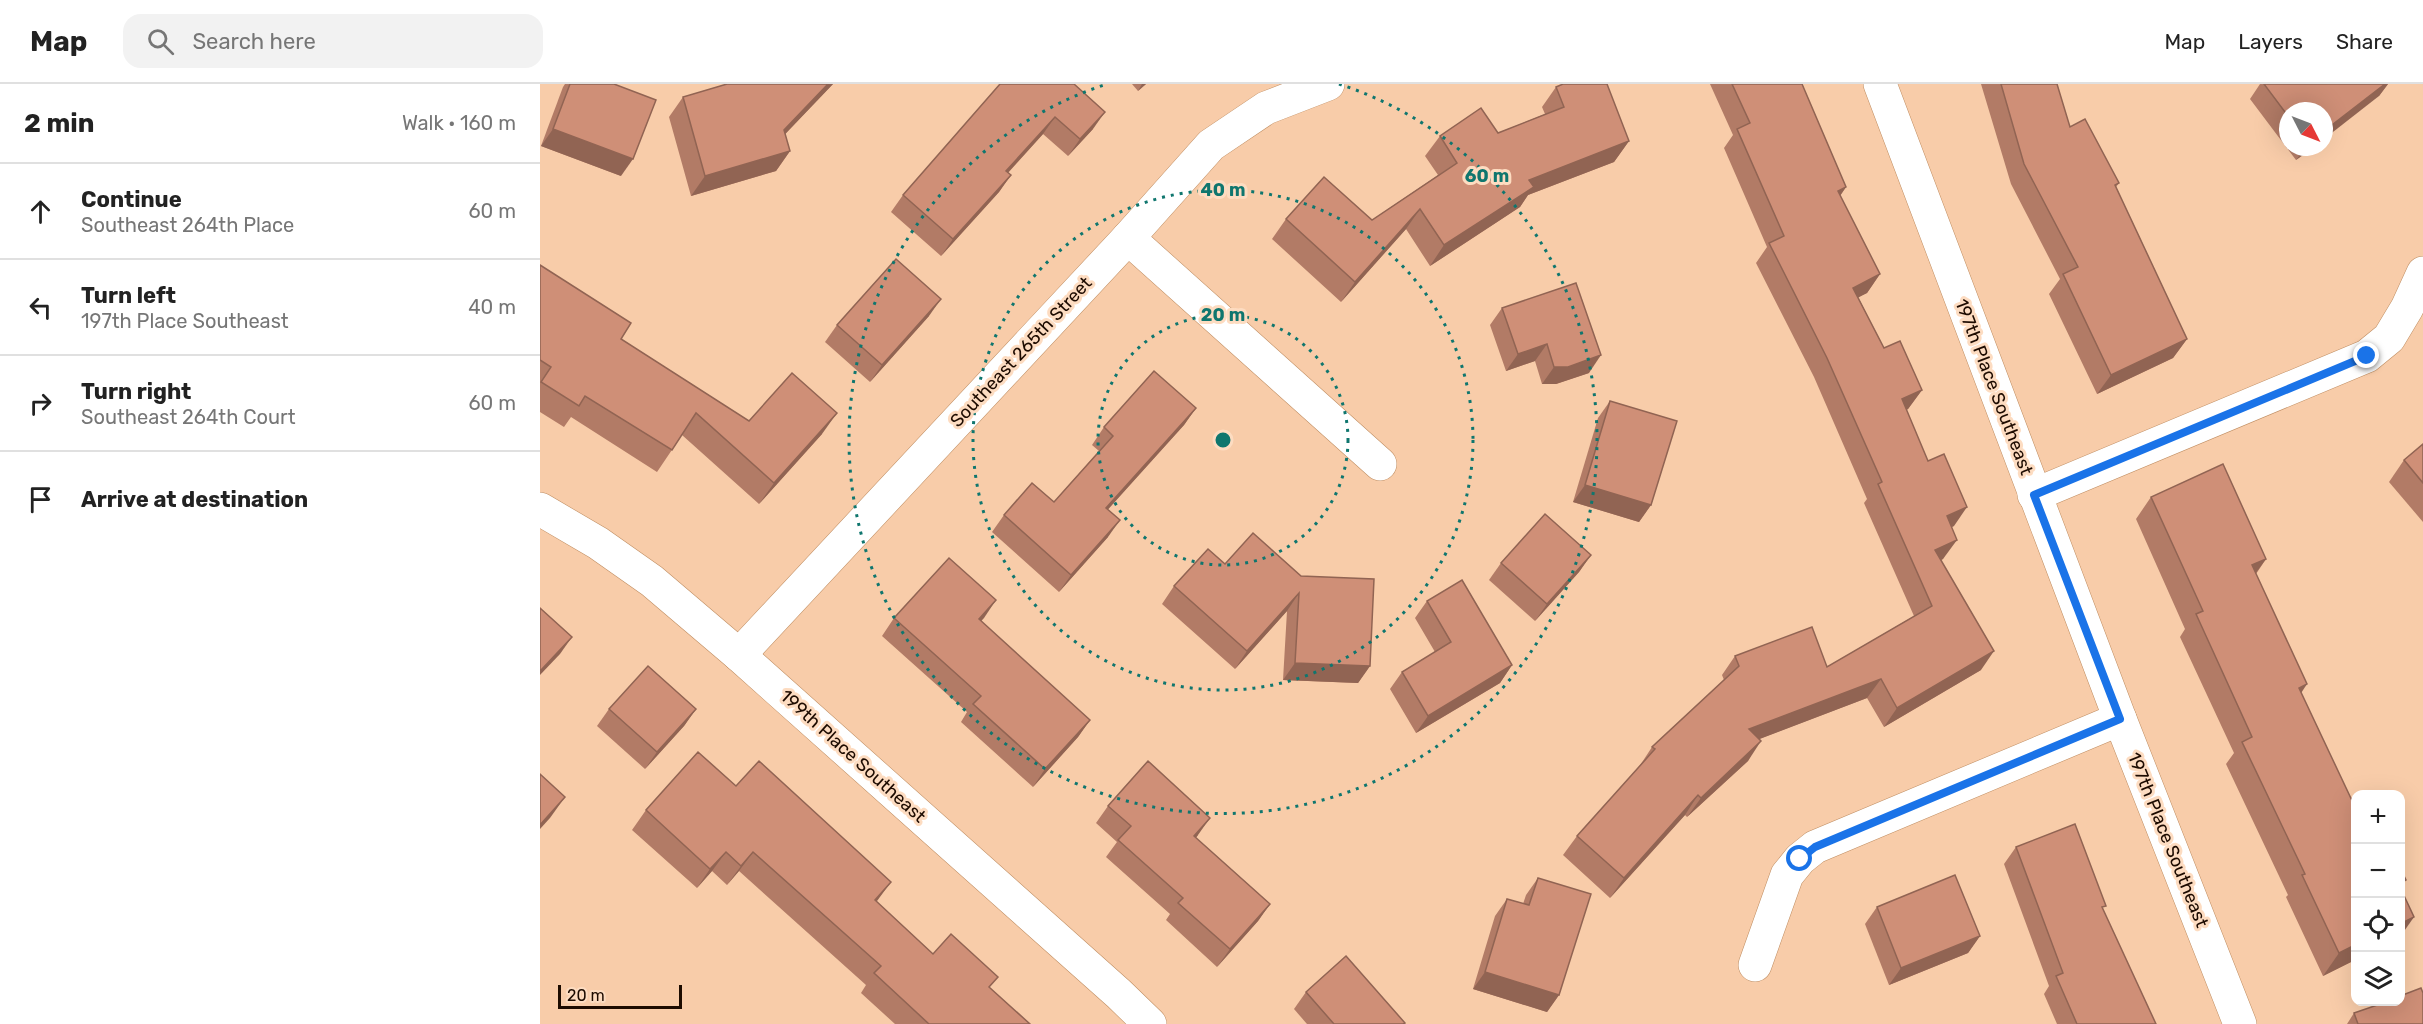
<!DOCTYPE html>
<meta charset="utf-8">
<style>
:root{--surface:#fff;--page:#f2f2f2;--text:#222;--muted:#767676;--line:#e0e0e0}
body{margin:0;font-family:Rubik,sans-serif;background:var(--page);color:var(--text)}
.controls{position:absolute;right:18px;bottom:18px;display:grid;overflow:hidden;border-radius:12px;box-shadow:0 6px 24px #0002}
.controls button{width:54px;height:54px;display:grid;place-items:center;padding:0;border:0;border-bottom:2px solid var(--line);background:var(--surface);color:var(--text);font:30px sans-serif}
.compass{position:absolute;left:1739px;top:18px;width:54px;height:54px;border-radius:50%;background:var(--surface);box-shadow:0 6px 24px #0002;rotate:132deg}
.scale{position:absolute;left:18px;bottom:15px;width:124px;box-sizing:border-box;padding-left:6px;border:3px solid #1d0b00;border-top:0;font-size:16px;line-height:21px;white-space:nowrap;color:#1d0b00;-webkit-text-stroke:4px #fddcc1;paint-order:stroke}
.stop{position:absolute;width:18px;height:18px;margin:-14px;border:4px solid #1a73e8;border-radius:50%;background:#fff}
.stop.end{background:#1a73e8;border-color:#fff;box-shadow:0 2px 6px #0008}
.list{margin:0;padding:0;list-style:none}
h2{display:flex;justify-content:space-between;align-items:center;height:78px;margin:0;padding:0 24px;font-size:26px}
h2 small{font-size:20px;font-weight:400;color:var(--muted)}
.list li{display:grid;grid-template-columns:39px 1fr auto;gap:18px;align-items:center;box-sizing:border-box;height:96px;padding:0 24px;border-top:2px solid var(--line)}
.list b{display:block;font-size:22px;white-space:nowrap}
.list p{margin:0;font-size:20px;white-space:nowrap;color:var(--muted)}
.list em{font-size:20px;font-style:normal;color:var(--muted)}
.icon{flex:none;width:33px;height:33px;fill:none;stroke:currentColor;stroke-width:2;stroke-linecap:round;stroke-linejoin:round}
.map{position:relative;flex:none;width:1883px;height:940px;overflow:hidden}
header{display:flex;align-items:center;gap:36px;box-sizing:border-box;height:84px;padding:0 30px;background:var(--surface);border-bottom:2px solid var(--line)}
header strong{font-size:28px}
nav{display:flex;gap:33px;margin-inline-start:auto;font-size:21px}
.search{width:420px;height:54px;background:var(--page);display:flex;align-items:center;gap:15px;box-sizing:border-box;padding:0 21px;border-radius:18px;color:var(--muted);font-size:22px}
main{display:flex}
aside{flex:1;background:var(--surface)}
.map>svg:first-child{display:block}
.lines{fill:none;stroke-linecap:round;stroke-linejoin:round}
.minor-casing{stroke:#bf8d61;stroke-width:34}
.minor{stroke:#fff;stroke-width:33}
.wall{fill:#b27b66}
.shaded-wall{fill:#916453}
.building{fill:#cf8f77;stroke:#916453;stroke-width:1.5}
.route{stroke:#1a73e8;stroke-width:8}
.ring{fill:none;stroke:#0f766e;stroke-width:3;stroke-dasharray:3 6}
.labels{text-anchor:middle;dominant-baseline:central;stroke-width:6;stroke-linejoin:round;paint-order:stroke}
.street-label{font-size:18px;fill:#1d0b00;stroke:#fddcc1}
.centre{fill:#0f766e;stroke:#fddcc1;stroke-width:3}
.ring-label{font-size:18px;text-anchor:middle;font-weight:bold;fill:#0f766e;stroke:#fddcc1;stroke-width:6;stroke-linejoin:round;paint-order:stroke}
</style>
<header>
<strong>Map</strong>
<div class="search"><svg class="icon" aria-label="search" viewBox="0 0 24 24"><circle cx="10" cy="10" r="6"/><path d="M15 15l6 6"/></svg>Search here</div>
<nav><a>Map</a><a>Layers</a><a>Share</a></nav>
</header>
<main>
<aside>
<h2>2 min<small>Walk · 160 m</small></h2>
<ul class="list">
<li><svg class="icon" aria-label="ahead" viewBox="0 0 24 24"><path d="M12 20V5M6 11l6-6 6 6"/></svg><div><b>Continue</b><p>Southeast 264th Place</p></div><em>60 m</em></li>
<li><svg class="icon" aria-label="left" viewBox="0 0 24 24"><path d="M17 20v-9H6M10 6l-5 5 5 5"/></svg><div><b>Turn left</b><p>197th Place Southeast</p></div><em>40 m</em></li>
<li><svg class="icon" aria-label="right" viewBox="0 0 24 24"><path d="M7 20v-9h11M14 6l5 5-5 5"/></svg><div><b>Turn right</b><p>Southeast 264th Court</p></div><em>60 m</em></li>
<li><svg class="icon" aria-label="arrive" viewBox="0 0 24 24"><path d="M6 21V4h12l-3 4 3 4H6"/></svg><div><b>Arrive at destination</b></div></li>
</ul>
</aside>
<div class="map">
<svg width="1883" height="940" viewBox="0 0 1883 940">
<rect width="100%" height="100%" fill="#f8cca9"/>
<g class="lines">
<defs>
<g id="minor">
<polyline points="1340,0 1580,635 1700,940"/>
<polyline points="588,154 840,380"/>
<polyline points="1494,411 1827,272 1849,254 1867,224 1883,189"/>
<polyline points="0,425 58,459 112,497 199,571 579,910 610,940"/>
<polyline points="199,571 588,154 671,61 726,24 788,0"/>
<polyline points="1215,881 1247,791 1260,775 1275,763 1580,635"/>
</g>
</defs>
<use href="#minor" class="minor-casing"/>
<use href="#minor" class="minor"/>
</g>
<g class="wall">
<polygon points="25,0 30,0 81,92 1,62 23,3"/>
<polygon points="187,0 293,0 245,50 250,67 236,87 151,112 129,33 143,13"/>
<polygon points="460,0 553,45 528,72 503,50 468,89 471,91 459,108 401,172 351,128 363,111"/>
<polygon points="592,0 606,0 598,7"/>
<polygon points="1170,0 1262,0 1306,103 1300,112 1340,190 1327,209 1318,213 1344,264 1382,306 1368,325 1366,326 1414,442 1411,443 1403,475 1401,476 1441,586 1344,643 1327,614 1219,655 1208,677 1147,733 1145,731 1070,814 1023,771 1037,752 1099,683 1112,663 1184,596 1182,591 1195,572 1287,583 1374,532 1324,419 1327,415 1274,293 1216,179 1227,163 1184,64 1193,51"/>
<polygon points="1441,0 1517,0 1530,43 1579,99 1576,103 1647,255 1633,274 1557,310 1509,210 1520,195 1471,100"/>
<polygon points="1720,0 1848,0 1839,12 1748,27 1748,63 1774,63 1756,76 1710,15"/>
<polygon points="1016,3 1089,57 1074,78 988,111 980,123 890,182 866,145 801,218 732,155 746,135 832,136 898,91 885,72 900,52 958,49 1005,30 1002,23"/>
<polygon points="0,181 81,255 209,337 282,350 219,420 142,351 117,388 31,333 24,343 0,328"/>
<polygon points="962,224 1049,289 1016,300 1002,300 995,277 966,287 950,241"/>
<polygon points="389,232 330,298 285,258 297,241"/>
<polygon points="1070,317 1111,421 1099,438 1033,418 1058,334"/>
<polygon points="656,324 644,341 568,425 568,453 519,508 452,448 464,431 514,418 559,367 552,361 564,343"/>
<polygon points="1883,360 1883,438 1849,398 1864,376"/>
<polygon points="1611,413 1726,475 1716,490 1761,609 1815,876 1783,892 1746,813 1748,811 1686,680 1694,669 1640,553 1645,545 1596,435"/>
<polygon points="713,449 830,582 818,599 743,596 747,527 695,585 622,520 634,502 685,480"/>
<polygon points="1051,471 1039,488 995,537 949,496 961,479"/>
<polygon points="456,516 440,537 550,636 538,653 493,703 421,638 427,628 342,552 354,534"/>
<polygon points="887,517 972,581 960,599 876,649 850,605 862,588 895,568 875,534"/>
<polygon points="69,625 156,625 144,642 105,685 57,642"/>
<polygon points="196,702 337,818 393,870 450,904 490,940 355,940 321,909 326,901 199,787 187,801 172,787 157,804 92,746 106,726"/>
<polygon points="568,722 658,751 656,754 730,820 718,837 677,883 626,836 630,830 566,773 577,758 556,739"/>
<polygon points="1476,763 1563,826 1616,940 1517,940 1504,910 1509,902 1464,780"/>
<polygon points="998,794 1019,911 1007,928 933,905 955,832 967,815 983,820 986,811"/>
<polygon points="1337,823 1440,852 1428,869 1349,901 1325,840"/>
<polygon points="766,908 863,940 767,940 754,925"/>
<polygon points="1814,929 1883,940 1807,940"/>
</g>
<g class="shaded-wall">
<polygon points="288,0 293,0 230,66 244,46"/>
<polygon points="602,0 606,0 598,7"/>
<polygon points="1845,0 1848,0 1839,12 1784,55 1784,47"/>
<polygon points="565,28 553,45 528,72 540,55"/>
<polygon points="515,33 503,50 454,104 466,87"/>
<polygon points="13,45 93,75 81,92 1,62"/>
<polygon points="1089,57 1074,78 988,111 980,123 890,182 904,161 989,96"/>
<polygon points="1766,63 1774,63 1756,76"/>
<polygon points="250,67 236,87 151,112 165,92"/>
<polygon points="471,91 459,108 401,172 413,155"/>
<polygon points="1306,103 1293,122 1298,107"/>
<polygon points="880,125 866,145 801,218 815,198"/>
<polygon points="1340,190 1327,209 1300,223 1313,204"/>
<polygon points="401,215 389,232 330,298 342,281"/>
<polygon points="1647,255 1633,274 1557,310 1571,291"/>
<polygon points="1007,260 995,277 966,287 978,270"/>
<polygon points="1061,271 1049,289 1016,300 1002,300 1014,283"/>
<polygon points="1382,306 1368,325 1348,334 1362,315"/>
<polygon points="656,324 644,341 554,441 566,424"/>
<polygon points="297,329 282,350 219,420 234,399"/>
<polygon points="1045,401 1111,421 1099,438 1033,418"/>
<polygon points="1427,423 1414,442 1393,452 1407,432"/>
<polygon points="580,436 568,453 519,508 531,491"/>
<polygon points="1417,456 1403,475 1382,485 1395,466"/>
<polygon points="1051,471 1039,488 995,537 1007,520"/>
<polygon points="1726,475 1710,497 1712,481"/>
<polygon points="759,509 747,527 695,585 707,567"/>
<polygon points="456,516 444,534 427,553 439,535"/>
<polygon points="32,553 20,570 0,591 0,587"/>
<polygon points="1454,567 1441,586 1344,643 1357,624"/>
<polygon points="755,579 830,582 818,599 743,596"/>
<polygon points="972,581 960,599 876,649 888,632"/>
<polygon points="1341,595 1327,614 1196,664 1209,645"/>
<polygon points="1767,600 1752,623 1759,604"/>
<polygon points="156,625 144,642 105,685 117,668"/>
<polygon points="550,636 538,653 493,703 505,685"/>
<polygon points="1221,657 1208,677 1147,733 1161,714"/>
<polygon points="1158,711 1145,731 1070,814 1084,794"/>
<polygon points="25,713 10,734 0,745 0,741"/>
<polygon points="670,734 658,751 642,769 654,752"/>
<polygon points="186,768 172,787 157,804 170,785"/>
<polygon points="213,768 199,787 187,801 201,782"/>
<polygon points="1866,796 1860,805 1860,799"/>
<polygon points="351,798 337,817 321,835 335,816"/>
<polygon points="730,820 718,837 677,883 690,865"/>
<polygon points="1874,833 1860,853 1860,840"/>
<polygon points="1440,852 1428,869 1349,901 1361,884"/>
<polygon points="1815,861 1815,876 1783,892 1799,869"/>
<polygon points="945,888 1019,911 1007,928 933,905"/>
</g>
<g class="building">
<polygon points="30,0 74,0 116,16 93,75 13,45"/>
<polygon points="187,0 288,0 244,46 250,67 165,92 143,13"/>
<polygon points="460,0 534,0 565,28 540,55 515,33 466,87 471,91 413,155 363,111"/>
<polygon points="1023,0 1067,0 1089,57 989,96 994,103 904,161 880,125 815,198 746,135 784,93 832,136 917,79 900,52 941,24 958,49 1024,23 1016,3"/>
<polygon points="1192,0 1262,0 1306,103 1298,107 1340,190 1313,204 1344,264 1360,257 1382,306 1362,315 1388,377 1404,370 1427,423 1407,432 1417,456 1395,466 1454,567 1357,624 1341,595 1209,645 1221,657 1161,714 1158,711 1084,794 1037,752 1115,665 1112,663 1199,582 1195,572 1272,543 1287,583 1392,522 1338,400 1342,398 1287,274 1229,159 1244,152 1197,45 1210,39"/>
<polygon points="1461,0 1517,0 1530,43 1545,35 1579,99 1575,101 1647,255 1571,291 1523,190 1538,183 1484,80"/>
<polygon points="1724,0 1845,0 1784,47 1784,27 1748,27 1748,32"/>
<polygon points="356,175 401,215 342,281 297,241"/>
<polygon points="0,181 91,239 81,255 209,337 252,289 297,329 234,399 156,329 132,366 45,312 39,322 1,298 11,283 0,276"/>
<polygon points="1036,199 1061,271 1028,283 1014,283 1007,260 978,270 962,224"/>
<polygon points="614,287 656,324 566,424 580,436 531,491 464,431 492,399 514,418 573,352 564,343"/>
<polygon points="1070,317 1137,337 1111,421 1045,401"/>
<polygon points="1883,360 1883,399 1864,376"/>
<polygon points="1683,380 1726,475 1712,481 1767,600 1759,604 1815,723 1815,861 1799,869 1762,791 1765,790 1702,658 1712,653 1656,530 1663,527 1611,413"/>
<polygon points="1005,430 1051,471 1007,520 961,479"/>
<polygon points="713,449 761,492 834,495 830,582 755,579 759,509 707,567 634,502 668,465 685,480"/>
<polygon points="409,474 456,516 439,535 550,636 505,685 433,620 441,612 354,534"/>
<polygon points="922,496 972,581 888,632 862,588 911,558 887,517"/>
<polygon points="0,524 32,553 0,587"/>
<polygon points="108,582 156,625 117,668 69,625"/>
<polygon points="158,668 196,702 219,677 351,798 335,816 393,870 411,850 458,893 449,903 490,940 389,940 334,889 341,882 213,768 201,782 186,768 170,785 106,726"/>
<polygon points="608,677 670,734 654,752 730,820 690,865 638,819 643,814 578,756 591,742 568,722"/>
<polygon points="0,690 25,713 0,741"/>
<polygon points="1535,740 1566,822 1562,823 1616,940 1537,940 1516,892 1523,889 1476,763"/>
<polygon points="1860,784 1866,796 1860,799"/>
<polygon points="1415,791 1440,852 1361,884 1337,823"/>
<polygon points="998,794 1051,810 1019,911 945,888 967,815 989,821"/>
<polygon points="1860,803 1874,833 1860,840"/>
<polygon points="806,872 865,939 863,940 794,940 766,908"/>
<polygon points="1881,904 1883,909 1883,940 1818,940 1814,929 1846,918 1860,918 1860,912"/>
</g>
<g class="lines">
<polyline class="route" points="1260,775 1275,763 1580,635 1494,411 1827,272"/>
</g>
<g class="ring">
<circle cx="683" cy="356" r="125"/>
<circle cx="683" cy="356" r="250"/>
<path d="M799 0A374 374 0 1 1 567 0"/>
</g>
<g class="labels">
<g class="street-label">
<text transform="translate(481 268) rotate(-47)">Southeast 265th Street</text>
<text transform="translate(1454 303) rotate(69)">197th Place Southeast</text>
<text transform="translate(313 672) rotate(42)">199th Place Southeast</text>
<text transform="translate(1628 756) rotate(68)">197th Place Southeast</text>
</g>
</g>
<circle cx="683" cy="356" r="9" class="centre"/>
<g class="ring-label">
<text x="947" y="98">60 m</text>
<text x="683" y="112">40 m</text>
<text x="683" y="237">20 m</text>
</g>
</svg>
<div class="controls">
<button>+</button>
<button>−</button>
<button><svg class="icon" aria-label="locate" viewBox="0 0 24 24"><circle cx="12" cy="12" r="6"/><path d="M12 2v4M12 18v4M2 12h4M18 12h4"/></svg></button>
<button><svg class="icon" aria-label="layers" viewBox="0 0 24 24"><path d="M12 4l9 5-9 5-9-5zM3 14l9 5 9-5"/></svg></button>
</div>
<svg class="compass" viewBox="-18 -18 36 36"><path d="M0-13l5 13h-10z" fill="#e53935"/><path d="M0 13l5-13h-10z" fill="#767676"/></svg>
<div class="scale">20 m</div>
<div class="stop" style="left:1260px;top:775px"></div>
<div class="stop end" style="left:1827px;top:272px"></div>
</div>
</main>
